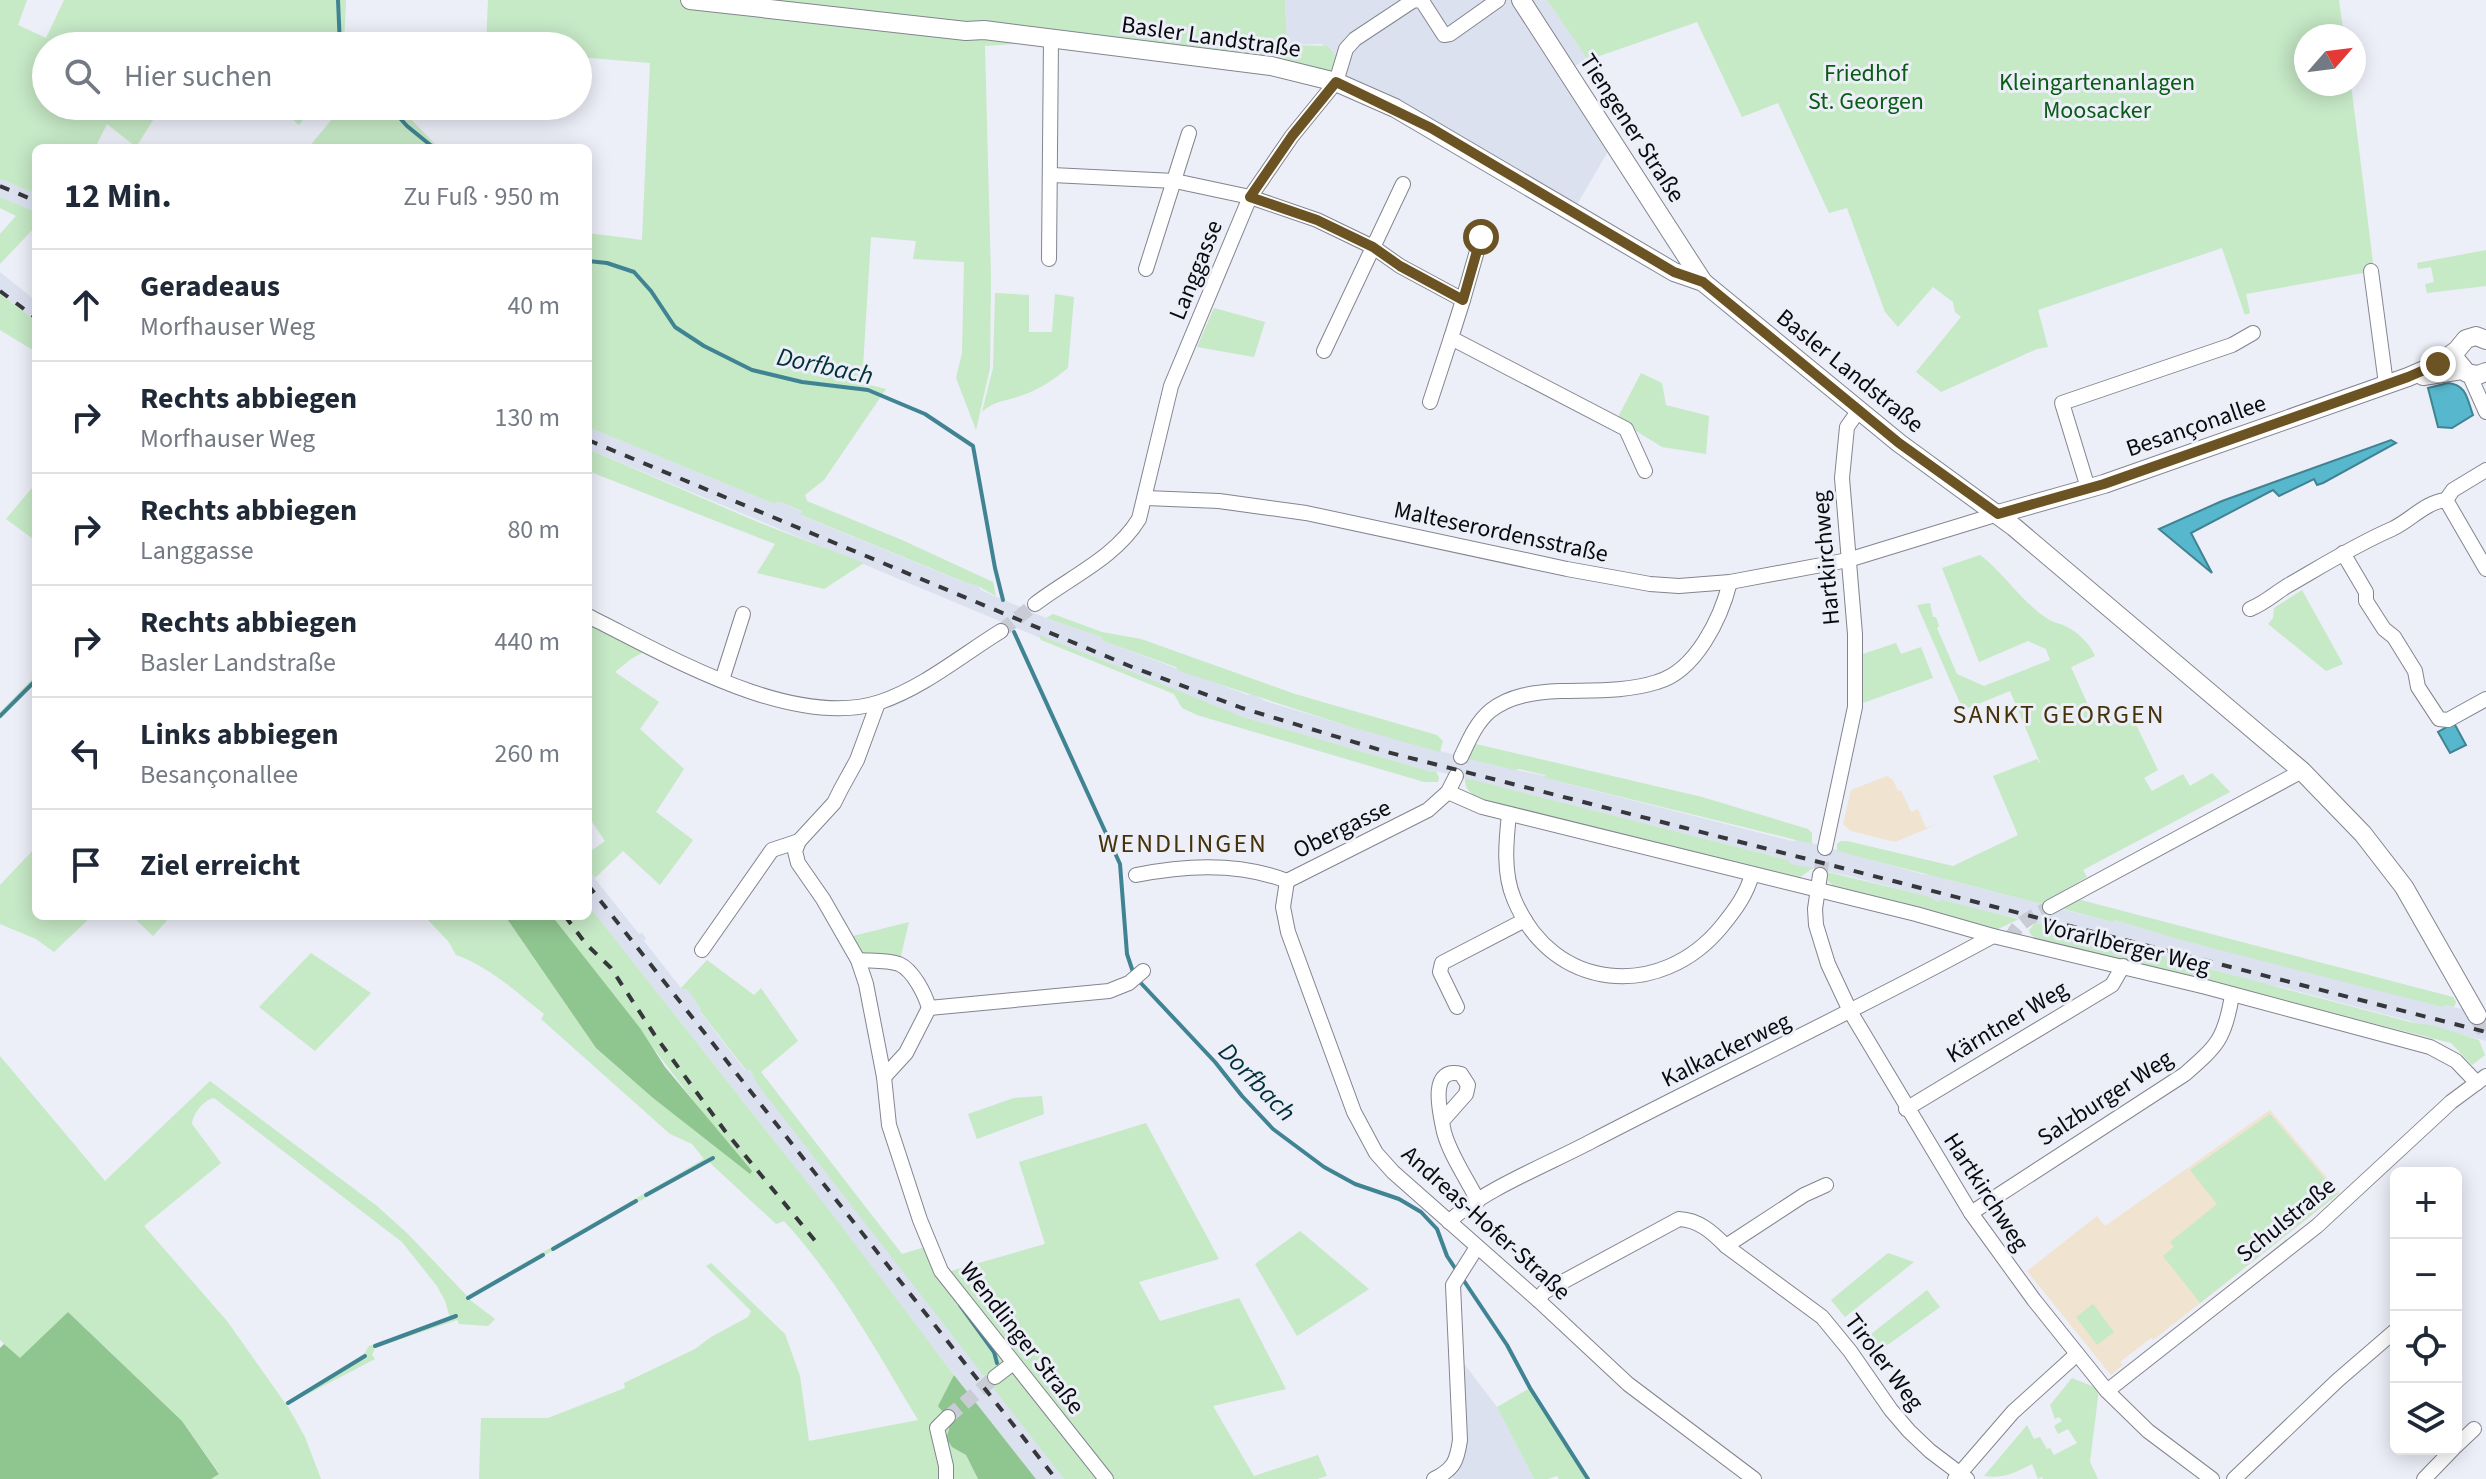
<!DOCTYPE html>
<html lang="de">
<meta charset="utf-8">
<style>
:root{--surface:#fff;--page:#f2f2f3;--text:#1f2937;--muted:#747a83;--line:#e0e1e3}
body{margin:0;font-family:"Source Sans 3",sans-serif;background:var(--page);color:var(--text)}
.controls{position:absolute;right:24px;bottom:24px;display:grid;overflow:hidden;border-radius:12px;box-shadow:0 4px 20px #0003}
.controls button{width:72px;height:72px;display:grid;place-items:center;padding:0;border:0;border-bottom:2px solid var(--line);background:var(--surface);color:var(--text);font:40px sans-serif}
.compass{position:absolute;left:2294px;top:24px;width:72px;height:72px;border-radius:50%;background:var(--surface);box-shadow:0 4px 20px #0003;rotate:62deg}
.stop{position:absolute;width:24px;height:24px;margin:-18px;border:6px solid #6b5323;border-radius:50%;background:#fff}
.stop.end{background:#6b5323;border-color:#fff;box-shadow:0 2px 8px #0008}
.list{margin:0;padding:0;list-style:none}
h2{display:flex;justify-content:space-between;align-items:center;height:104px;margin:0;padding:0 32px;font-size:34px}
h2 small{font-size:26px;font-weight:400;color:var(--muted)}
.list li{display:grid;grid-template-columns:52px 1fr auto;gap:24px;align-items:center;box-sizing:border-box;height:112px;padding:0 32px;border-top:2px solid var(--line)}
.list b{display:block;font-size:30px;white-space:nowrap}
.list p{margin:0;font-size:26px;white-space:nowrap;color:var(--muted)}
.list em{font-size:26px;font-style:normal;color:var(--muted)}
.icon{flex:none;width:44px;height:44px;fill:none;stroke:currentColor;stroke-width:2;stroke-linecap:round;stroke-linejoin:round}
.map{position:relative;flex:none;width:2486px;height:1479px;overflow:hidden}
.search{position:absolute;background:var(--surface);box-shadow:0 4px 20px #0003;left:32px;top:32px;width:560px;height:88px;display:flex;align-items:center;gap:20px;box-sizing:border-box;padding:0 28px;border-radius:44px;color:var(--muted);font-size:30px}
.panel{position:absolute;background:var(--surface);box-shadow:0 4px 20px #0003;left:32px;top:144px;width:560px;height:776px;border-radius:12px}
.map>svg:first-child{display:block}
.built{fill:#dce1f0}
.education{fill:#f0e3cf}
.green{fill:#c6e9c6;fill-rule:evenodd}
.forest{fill:#8fc58f}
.water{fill:#57b7cc;stroke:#408393;stroke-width:2}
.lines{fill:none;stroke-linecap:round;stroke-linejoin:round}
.stream{stroke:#408393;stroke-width:4}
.street-tunnel{stroke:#caccd5;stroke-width:14;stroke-dasharray:14 7;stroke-linecap:butt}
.secondary-tunnel{stroke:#caccd5;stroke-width:18;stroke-dasharray:18 9;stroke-linecap:butt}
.street-casing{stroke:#83858e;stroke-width:16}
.secondary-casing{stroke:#83858e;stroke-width:20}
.street{stroke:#fff;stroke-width:14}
.secondary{stroke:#fff;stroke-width:18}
.rail{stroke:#36373b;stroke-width:4;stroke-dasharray:10 10;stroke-linecap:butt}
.route{stroke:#6b5323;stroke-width:10}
.labels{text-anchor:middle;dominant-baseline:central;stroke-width:6;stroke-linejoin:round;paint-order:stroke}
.street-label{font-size:24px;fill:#0a0b0e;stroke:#eceef8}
.park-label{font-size:24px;fill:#0a5b16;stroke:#eceef8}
.water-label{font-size:26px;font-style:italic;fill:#003039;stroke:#eceef8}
.neighbourhood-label{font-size:26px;letter-spacing:2px;fill:#46330b;stroke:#eceef8}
</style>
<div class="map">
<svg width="2486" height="1479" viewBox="0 0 2486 1479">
<rect width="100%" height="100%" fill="#eceef8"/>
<g class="built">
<polygon points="1285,0 1547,0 1588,60 1560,72 1610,148 1575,208 1326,72 1322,44 1287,45"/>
<polygon points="0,179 36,194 36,212 0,197"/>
<polygon points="0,272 36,301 36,321 0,294"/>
<polygon points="588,427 775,504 778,501 803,512 802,516 966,583 978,586 981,590 1046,618 1101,637 1103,641 1248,695 1253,694 1265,701 1351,727 1485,763 1545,776 1545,778 1792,841 1801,840 1922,874 1945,877 1948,880 2112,922 2115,920 2177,939 2411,997 2415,1000 2442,1007 2446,1005 2486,1015 2486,1041 2277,986 2272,987 2170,957 2166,959 2126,946 2069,934 2019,918 1938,902 1926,896 1849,876 1790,864 1788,860 1436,771 1432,772 1243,717 1069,650 588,449"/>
<polygon points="588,870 639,934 642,933 646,938 644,941 681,988 688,990 701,1009 700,1012 745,1070 749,1070 1064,1479 1036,1479 975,1402 773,1139 588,905"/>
<polygon points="1459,1357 1497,1407 1534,1479 1453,1479 1451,1474 1462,1444"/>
</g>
<g class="education">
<polygon points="1887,776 1893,780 1898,791 1901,790 1911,812 1918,809 1926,828 1943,822 1895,842 1851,831 1843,824 1851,790"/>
<polygon points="2270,1110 2340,1193 2153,1340 2151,1338 2120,1362 2123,1365 2111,1375 2027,1271 2097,1216 2105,1226"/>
</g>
<g class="green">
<polygon points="0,0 27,0 18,25 46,38 64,0 346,0 344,46 46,46 46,106 162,106 136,147 107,124 95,148 36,148 36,194 0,179"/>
<polygon points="488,0 1285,0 1287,45 1328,46 1337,58 1334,69 1326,72 1017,31 1015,44 985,46 991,278 990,368 976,430 956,378 962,353 964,262 913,259 916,241 871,237 862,383 886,389 824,480 805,495 807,501 902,540 993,582 996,596 978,586 967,583 801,515 802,511 778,501 775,504 588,427 588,233 642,240 650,63 578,57 578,46 486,46"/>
<polygon points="1547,0 2339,0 2344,36 2306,36 2306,84 2351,84 2374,271 2246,294 2250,313 2245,315 2222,248 2038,310 2048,347 2037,349 1941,392 1916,372 1961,317 1955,312 1953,302 1933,287 1898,327 1885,312 1847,208 1829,213 1778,103 1742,117 1697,22 1588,60"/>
<polygon points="277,106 314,106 299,125"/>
<polygon points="343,106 398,106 439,148 308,148"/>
<polygon points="447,106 502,106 504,115 446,106"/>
<polygon points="0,197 36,212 36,226 0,264 0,234 16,216 0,208"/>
<polygon points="2486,250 2486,286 2427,293 2425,284 2434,282 2431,267 2418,269 2417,263"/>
<path d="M995,293L1029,295V332H1052L1055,294L1074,297L1068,368C1052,381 1037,391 1017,397C1002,402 994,401 982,412L993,368Z"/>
<polygon points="0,294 36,321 36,352 0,330"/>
<polygon points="1214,308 1265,322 1254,357 1197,347"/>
<polygon points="1641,373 1662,383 1666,405 1709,416 1706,454 1662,447 1617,419"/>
<polygon points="588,449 760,523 864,563 824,589 757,573 775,544 588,471"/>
<polygon points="36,483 36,541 6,519"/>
<path d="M1980,555C2005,574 2021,602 2048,619C2053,623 2060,623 2065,626C2078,632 2090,644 2095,656L2071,667L2096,723L2128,708L2158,770L2144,778L2152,791L2183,774L2190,786L2212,773L2230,792L2083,870L2087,877L2042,904L1837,851V844L1841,841H1847L1953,866L2018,835L1993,776L2037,759L2041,765L2010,691L1963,710L1917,605L1930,603L1933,617H1936L1939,626L1937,628L1957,674L1984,686L2050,660L2046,649L2028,641L1979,662L1942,568Z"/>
<polygon points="2302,590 2343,664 2326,671 2268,624 2273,618 2274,608"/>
<polygon points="1053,614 1102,632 1141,639 1295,694 1437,735 1443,741 1440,752 1351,727 1179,671 1176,667 1103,641 1101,637 1046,618"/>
<polygon points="588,619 649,649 631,659 615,672 659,702 640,729 684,769 656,812 693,840 660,885 623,851 595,878 588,870 588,853 605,841 588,816"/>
<polygon points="1039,635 1243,717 1432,772 1436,771 1439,778 1438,782 1424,782 1197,715 1182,708 1174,694 1041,640"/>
<polygon points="1896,643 1901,654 1921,647 1933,678 1860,704 1863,654"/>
<polygon points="36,675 36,682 0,719 0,712"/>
<polygon points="1476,744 1702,797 1808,829 1812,833 1812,844 1545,778 1545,775 1519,769 1515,770 1468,759 1472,747"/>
<path d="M1465,778L1788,860L1791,864L1813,868L1799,878L1484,800C1473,795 1464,791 1465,778Z"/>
<polygon points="36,847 36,916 92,916 54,952 36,939 0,924 0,885"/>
<polygon points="1827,872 1927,896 1938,902 1941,900 2019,919 1996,930 1837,889 1828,881"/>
<polygon points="2077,899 2453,997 2456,1002 2454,1007 2446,1005 2442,1007 2177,939 2115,920 2112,922 2060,908"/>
<path d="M588,905L829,1210L954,1375L939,1406L950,1420L953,1447L966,1455L978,1479H479L481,1418H548L625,1388L624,1383L695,1349L711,1337L748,1317L751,1311L706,1266L711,1263L785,1334L800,1376L809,1441L918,1420C877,1352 838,1280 784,1221L776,1224L709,1162L473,1296L470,1300L495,1319L488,1326L459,1324L457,1320L375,1348L372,1355L375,1359L287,1405L305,1437L321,1479H211L219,1473L182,1421L68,1312L20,1359L0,1340V1056L105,1181L210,1081L377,1206L408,1234L467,1296L704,1159L692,1144L670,1134L541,1019L544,1014C516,992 490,967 456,955L448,941L428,920L432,916H505L596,1048L653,1098L749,1173L552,916H588ZM214,1098L402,1242L437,1286L445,1301L450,1318L369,1346L364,1354L285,1403L227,1321L144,1226L221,1163L192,1124C193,1114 203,1100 214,1098Z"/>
<polygon points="132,916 171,916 153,936"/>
<polygon points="909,922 899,964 858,960 845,938"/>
<polygon points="2035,923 2410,1022 2435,1026 2479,1040 2485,1055 2472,1065 2451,1043 2443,1041 2036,938 2031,935 2029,930"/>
<polygon points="311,953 371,993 315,1051 259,1007"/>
<polygon points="707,960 754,995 761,988 798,1041 761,1072 902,1254 925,1247 937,1275 1045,1244 1019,1162 1146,1123 1219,1259 1139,1282 1160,1321 1239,1298 1286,1389 1213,1406 1254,1476 1318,1455 1327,1476 1317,1479 1064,1479 758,1085 750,1070 746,1070 700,1011 701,1009 688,990 681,988"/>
<polygon points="1042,1096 1044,1114 977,1139 968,1114 1014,1098"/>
<polygon points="2270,1114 2338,1194 2200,1303 2163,1256 2174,1247 2170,1242 2217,1204 2190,1170"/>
<polygon points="1300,1231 1369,1289 1297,1336 1255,1264"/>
<polygon points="1888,1253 1914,1262 1845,1317 1831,1300"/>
<polygon points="1927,1290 1940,1307 1878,1352 1866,1338"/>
<polygon points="2093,1304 2114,1332 2097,1345 2076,1317"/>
<path d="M2072,1378L2099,1389L2090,1462L2098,1479H2043L2042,1477L2038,1479L2032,1464C2015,1473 2002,1479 1984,1476L2027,1425L2034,1439L2040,1437L2047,1449L2050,1448L2054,1455L2077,1443L2068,1429L2058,1434L2054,1426L2062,1421L2059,1417L2055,1419L2050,1405Z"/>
<polygon points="1530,1388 1588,1479 1559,1479 1557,1476 1548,1479 1534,1479 1497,1407"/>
</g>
<g class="forest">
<polygon points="505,916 552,916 640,1028 665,1067 752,1171 750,1174 653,1098 596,1048"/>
<polygon points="68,1312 182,1421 219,1474 211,1479 0,1479 0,1348 4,1344 20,1358"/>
<path d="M954,1375L1036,1479H978L966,1455L952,1447L946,1438C953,1423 948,1418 938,1406Z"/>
</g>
<g class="water">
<path d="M2448,383C2467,385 2467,399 2473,415L2452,428L2438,427L2428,388Z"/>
<polygon points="2391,440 2396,443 2323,483 2317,485 2314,479 2279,496 2273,490 2191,533 2212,573 2159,529 2222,501"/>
<polygon points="2454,723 2466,745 2450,753 2438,732"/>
</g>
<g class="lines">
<g class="stream">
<polyline points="338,0 340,46"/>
<polyline points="389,106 407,126 434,148"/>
<polyline points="588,261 607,263 634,272 651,291 675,327 704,346 752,370 802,382 868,390 925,414 973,446 995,568 1003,600"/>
<polyline points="1014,632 1120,864 1127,954 1133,972"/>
<polyline points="0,716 33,683"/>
<polyline points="1138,980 1215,1062 1242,1096 1273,1129 1324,1167 1355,1184 1399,1199 1421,1212 1437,1229 1447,1256 1457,1271"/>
<polyline points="646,1195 713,1158"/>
<polyline points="553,1249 636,1201"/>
<polyline points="1462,1278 1507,1345 1530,1388 1588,1479"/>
<polyline points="468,1298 543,1255"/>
<polyline points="960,1305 994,1352 997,1363"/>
<polyline points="375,1346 456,1316"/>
<polyline points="288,1403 365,1356"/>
</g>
<g class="street-tunnel">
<polyline points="1001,631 1035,604"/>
<polyline points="1820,875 1825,848"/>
<path d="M2011,940C2015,922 2035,916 2050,907"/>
<polyline points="2485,1029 2486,1028"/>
<polyline points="948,1417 995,1377"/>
</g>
<polyline class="secondary-tunnel" points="2477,1015 2486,1031"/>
<defs>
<g id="street">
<polyline points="1052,175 1175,181 1250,197 1317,220 1373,247 1400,266 1463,300 1451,338"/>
<polyline points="1049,259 1051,40"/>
<polyline points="1146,269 1189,133"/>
<polyline points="2371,271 2386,384"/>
<polyline points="1463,300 1481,237"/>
<polyline points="1324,351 1403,184"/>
<polyline points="2469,374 2486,412"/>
<polyline points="1430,402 1451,338 1626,429 1645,471"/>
<polyline points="2486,470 2453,490 2446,500 2486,569"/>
<polyline points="2088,488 2062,403 2232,345 2253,333"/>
<polyline points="1146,498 1219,501 1306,513 1567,569 1650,584 1679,586 1730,582 1848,560 1998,514"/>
<polyline points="2343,553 2366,592 2366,601 2384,629 2394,637 2415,671 2418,687 2439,719 2448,720 2486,699"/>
<path d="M1035,604C1070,577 1115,558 1139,519L1171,386L1250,197L1292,136L1336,82L1346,49L1355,39L1414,0L1422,1L1444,35L1450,34L1498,0"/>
<path d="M2250,609C2265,603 2274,594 2287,586C2322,566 2355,545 2392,529C2410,521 2425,502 2446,500"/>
<path d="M588,616C665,654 793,731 880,702C924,687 962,655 1001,631"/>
<polyline points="722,680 743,614"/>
<polyline points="878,703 857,760 841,789 834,803 799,841 795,851 798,863 823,899 858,960 866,984 884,1077 889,1125 920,1220 941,1271 1106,1479"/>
<path d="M1461,757C1469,740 1476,723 1490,711C1510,695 1536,692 1560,691C1592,690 1626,692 1657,682C1696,671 1721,618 1730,582"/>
<polyline points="1448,792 1482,807 1916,914 1993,936 2206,987 2430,1047 2456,1061 2477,1083"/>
<path d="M1509,814C1506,842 1503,873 1514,899C1552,992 1661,1001 1722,926C1735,910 1747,894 1752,874"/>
<polyline points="1825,848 1855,707 1855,634 1842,478 1847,427 1859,410"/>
<path d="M1136,875C1185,865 1239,862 1287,881"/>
<polyline points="1820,875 1815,909 1816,925 1828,964 1851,1013 1971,1213 2034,1300 2107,1391 2148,1431 2212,1479"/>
<polyline points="1287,881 1283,907 1288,932 1354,1112 1376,1153 1393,1172 1538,1300 1628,1384 1754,1479"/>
<polyline points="1287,881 1428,810 1448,792 1456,776"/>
<polyline points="2050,907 2302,771"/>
<polyline points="702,950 772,850 799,841"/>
<path d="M858,960C870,961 888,960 899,964C913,970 925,994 929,1008L906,1053L884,1077"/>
<polyline points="1457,1007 1440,972 1442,963 1525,920"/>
<polyline points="929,1008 1109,991 1129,983 1143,971"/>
<polyline points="1906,1109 2112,985 2123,966"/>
<path d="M1443,1120L1466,1094L1468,1085L1461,1074C1428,1066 1440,1113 1444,1132C1450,1155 1467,1179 1478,1201"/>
<polyline points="1826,1185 1804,1195 1726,1246 1822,1317 1850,1351 1891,1410 1909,1431 1930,1451 1967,1479"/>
<path d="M1971,1213L2185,1074C2217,1046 2225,1039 2232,995"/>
<path d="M1449,1222C1480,1191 1551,1163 1592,1141C1725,1072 1861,1008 1993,936"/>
<path d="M1538,1300L1544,1292L1679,1219C1699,1220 1712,1232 1726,1246"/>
<polyline points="995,1377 1012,1364"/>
<polyline points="2107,1391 2317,1226 2451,1102 2486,1076"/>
<polyline points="2456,1446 2474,1429"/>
<polyline points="946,1479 946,1466 937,1428 948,1417"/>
<path d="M1434,1479C1454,1469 1457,1461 1460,1440L1453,1285L1477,1247"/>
<polyline points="1955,1479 2013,1412 2077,1354"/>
<polyline points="2234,1479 2338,1380 2396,1330"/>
<polyline points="2424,1479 2453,1449"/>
</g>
<g id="secondary">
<polyline points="690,0 966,31 984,30 1271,66 1336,82 1395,108 1674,272 1703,282 1899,443 2014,527 2302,771 2363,834 2404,887 2477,1015"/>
<polyline points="1521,0 1703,282"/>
<polyline points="2457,361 2467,373 2478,375 2486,372"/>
<polyline points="2423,376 2462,370"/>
<polyline points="1998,514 2104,484 2408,377 2438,364 2457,350 2466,339 2476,336 2486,340"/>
</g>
</defs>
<use href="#street" class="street-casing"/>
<use href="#secondary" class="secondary-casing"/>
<use href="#street" class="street"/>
<use href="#secondary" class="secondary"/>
<g class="rail">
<polyline points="0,186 36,201"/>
<polyline points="0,291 36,318"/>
<polyline points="588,440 1132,667 1242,708 1387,752 2486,1032"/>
<polyline points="588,885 1056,1479"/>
<polyline points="565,916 586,944 611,968 656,1037 725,1131 821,1248"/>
</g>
</g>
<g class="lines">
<polyline class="route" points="1481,237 1463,300 1400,266 1373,247 1317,220 1250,197 1292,136 1336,82 1431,128 1674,272 1703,282 1899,443 1998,514 2104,484 2408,377 2438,364"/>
</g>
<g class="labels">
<g class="street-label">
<text transform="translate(1211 37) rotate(8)">Basler Landstraße</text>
<text transform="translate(1632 128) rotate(57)">Tiengener Straße</text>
<text transform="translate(1196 270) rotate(-68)">Langgasse</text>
<text transform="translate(1850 371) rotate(39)">Basler Landstraße</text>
<text transform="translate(2196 426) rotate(-19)">Besançonallee</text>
<text transform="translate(1501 532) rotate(12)">Malteserordensstraße</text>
<text transform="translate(1826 558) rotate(-95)">Hartkirchweg</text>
<text transform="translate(1342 829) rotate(-26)">Obergasse</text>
<text transform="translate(2126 946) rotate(14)">Vorarlberger Weg</text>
<text transform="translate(2007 1022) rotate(-31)">Kärntner Weg</text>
<text transform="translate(1726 1050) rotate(-26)">Kalkackerweg</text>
<text transform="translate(2105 1098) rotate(-33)">Salzburger Weg</text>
<text transform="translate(1986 1192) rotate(57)">Hartkirchweg</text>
<text transform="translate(2286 1220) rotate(-39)">Schulstraße</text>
<text transform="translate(1486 1223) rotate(42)">Andreas-Hofer-Straße</text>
<text transform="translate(1022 1338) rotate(52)">Wendlinger Straße</text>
<text transform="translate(1884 1362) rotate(53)">Tiroler Weg</text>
</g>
<g class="park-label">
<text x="1866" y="73">Friedhof<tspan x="1866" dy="28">St. Georgen</tspan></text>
<text x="2097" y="82">Kleingartenanlagen<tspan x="2097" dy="28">Moosacker</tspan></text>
</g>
<g class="water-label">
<text transform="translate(825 366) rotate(12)">Dorfbach</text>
<text transform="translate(1257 1082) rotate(46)">Dorfbach</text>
</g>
<g class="neighbourhood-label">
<text x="2059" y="714">SANKT GEORGEN</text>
<text x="1183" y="843">WENDLINGEN</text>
</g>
</g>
</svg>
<div class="controls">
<button>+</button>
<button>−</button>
<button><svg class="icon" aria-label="locate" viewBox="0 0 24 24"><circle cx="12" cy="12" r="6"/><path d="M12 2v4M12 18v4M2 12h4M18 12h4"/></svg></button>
<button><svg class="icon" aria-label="layers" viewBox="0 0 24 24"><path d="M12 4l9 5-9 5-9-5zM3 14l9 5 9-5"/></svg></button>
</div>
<svg class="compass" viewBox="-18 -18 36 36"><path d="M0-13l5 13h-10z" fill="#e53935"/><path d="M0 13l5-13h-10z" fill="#747a83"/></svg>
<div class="stop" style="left:1481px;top:237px"></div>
<div class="stop end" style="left:2438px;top:364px"></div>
<div class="search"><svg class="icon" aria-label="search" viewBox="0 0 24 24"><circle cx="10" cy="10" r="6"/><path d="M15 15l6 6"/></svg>Hier suchen</div>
<section class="panel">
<h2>12 Min.<small>Zu Fuß · 950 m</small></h2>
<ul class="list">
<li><svg class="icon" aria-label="ahead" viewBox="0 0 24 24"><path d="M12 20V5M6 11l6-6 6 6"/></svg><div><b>Geradeaus</b><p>Morfhauser Weg</p></div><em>40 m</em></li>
<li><svg class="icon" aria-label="right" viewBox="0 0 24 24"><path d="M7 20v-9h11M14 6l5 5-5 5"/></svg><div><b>Rechts abbiegen</b><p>Morfhauser Weg</p></div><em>130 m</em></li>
<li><svg class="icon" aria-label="right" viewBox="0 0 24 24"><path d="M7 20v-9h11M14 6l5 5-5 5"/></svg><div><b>Rechts abbiegen</b><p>Langgasse</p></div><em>80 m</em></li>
<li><svg class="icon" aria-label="right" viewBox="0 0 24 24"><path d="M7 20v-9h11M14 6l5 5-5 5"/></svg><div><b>Rechts abbiegen</b><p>Basler Landstraße</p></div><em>440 m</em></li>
<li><svg class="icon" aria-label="left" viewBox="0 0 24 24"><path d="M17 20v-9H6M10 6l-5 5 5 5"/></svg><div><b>Links abbiegen</b><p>Besançonallee</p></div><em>260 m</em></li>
<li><svg class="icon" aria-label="arrive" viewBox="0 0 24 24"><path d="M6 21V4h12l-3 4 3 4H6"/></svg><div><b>Ziel erreicht</b></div></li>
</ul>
</section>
</div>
